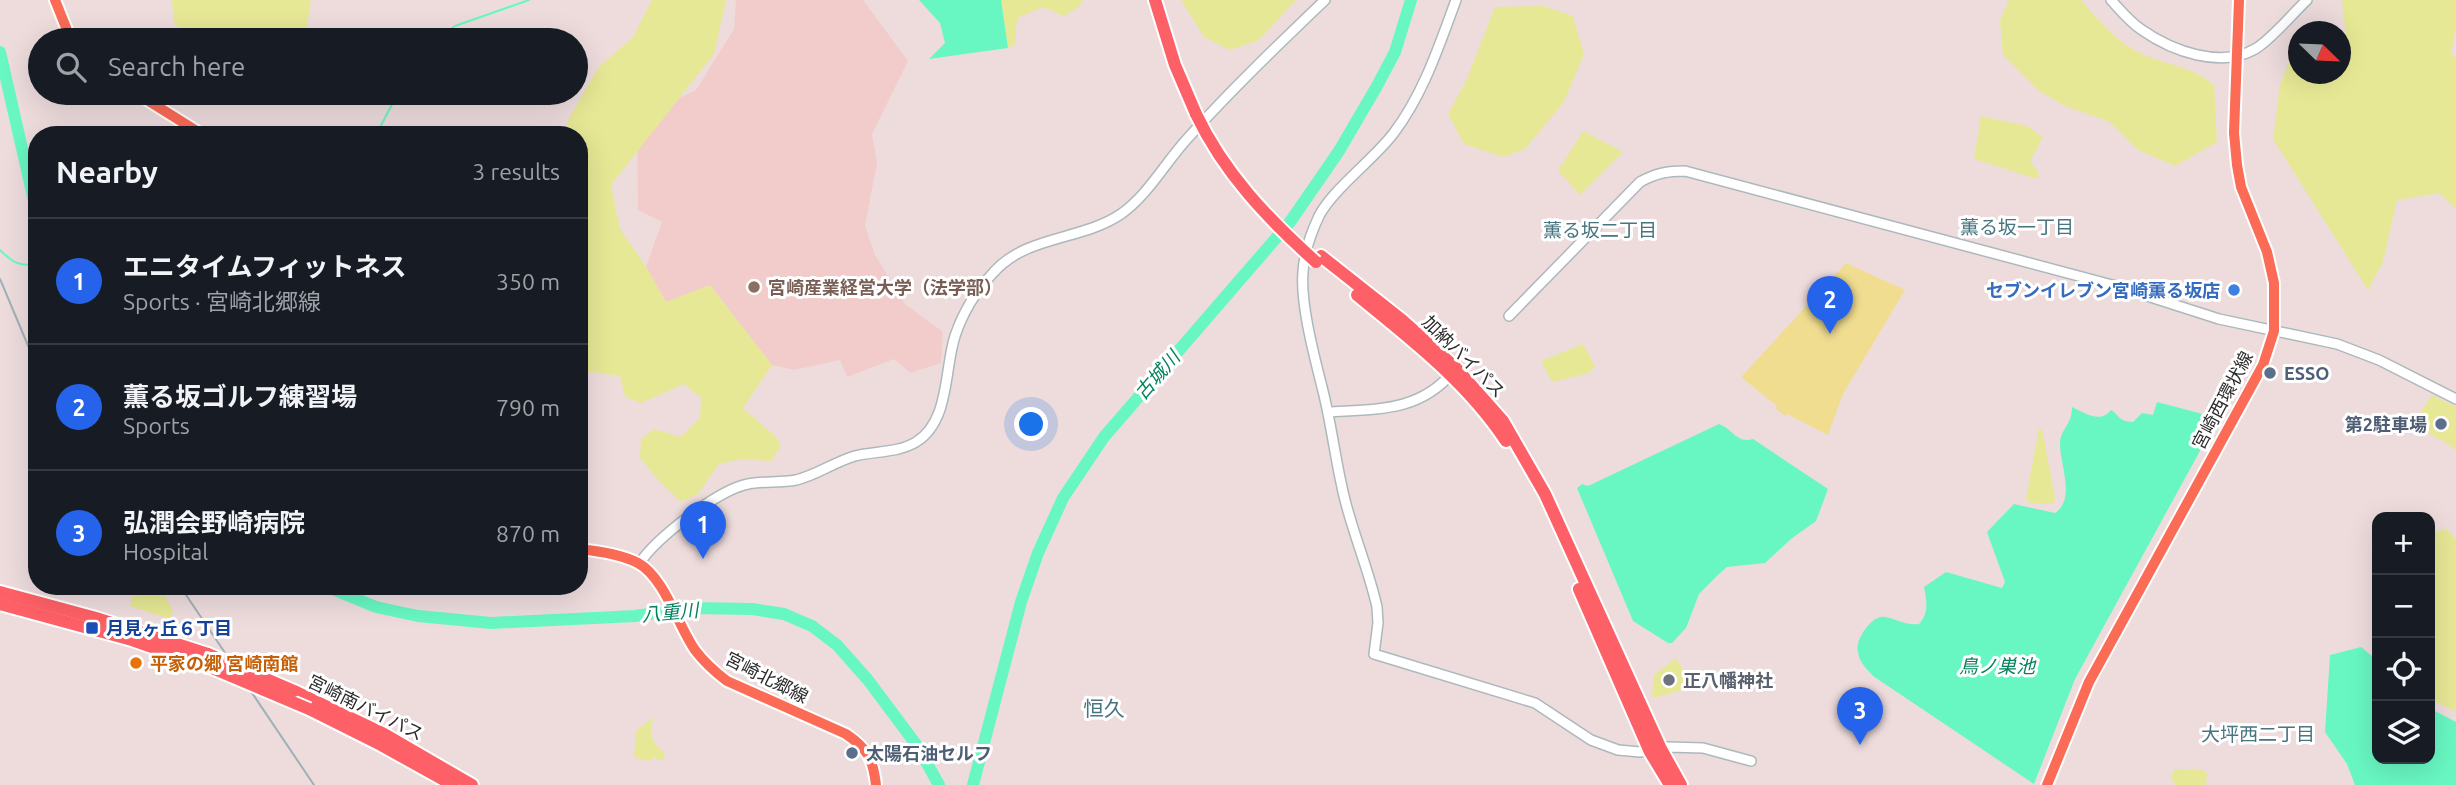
<!DOCTYPE html>
<meta charset="utf-8">
<style>
:root{--surface:#171b24;--page:#242831;--text:#f1f3f6;--muted:#9ea1a6;--line:#363941;--accent:#2563eb}
body{margin:0;font-family:Ubuntu,"Noto Sans JP",sans-serif;background:var(--page);color:var(--text)}
.controls{position:absolute;right:21px;bottom:21px;display:grid;overflow:hidden;border-radius:14px;box-shadow:0 7px 28px #0002}
.controls button{width:63px;height:63px;display:grid;place-items:center;padding:0;border:0;border-bottom:2px solid var(--line);background:var(--surface);color:var(--text);font:35px sans-serif}
.compass{position:absolute;left:2288px;top:21px;width:63px;height:63px;border-radius:50%;background:var(--surface);box-shadow:0 7px 28px #0002;rotate:113deg}
.you{position:absolute;left:1032px;top:425px;width:24px;height:24px;margin:-18px;border:5px solid #fff;border-radius:50%;background:#1a73e8;box-shadow:0 0 0 10px #1a73e833}
.badge{display:grid;place-items:center;width:46px;height:46px;border-radius:50%;background:var(--accent);color:#fff;font-size:23px;font-weight:700}
.pin{position:absolute;translate:-50% -58px;filter:drop-shadow(0 2px 4px #0008)}
.pin::after{content:'';position:absolute;top:37px;width:24px;height:21px;background:inherit;clip-path:polygon(0 0,100% 0,50% 100%)}
.list{margin:0;padding:0;list-style:none}
h2{display:flex;justify-content:space-between;align-items:center;height:91px;margin:0;padding:0 28px;font-size:30px}
h2 small{font-size:23px;font-weight:400;color:var(--muted)}
.list li{display:grid;grid-template-columns:46px 1fr auto;gap:21px;align-items:center;box-sizing:border-box;height:126px;padding:0 28px;border-top:2px solid var(--line)}
.list b{display:block;font-size:26px;white-space:nowrap}
.list p{margin:0;font-size:23px;white-space:nowrap;color:var(--muted)}
.list em{font-size:23px;font-style:normal;color:var(--muted)}
.icon{flex:none;width:38px;height:38px;fill:none;stroke:currentColor;stroke-width:2;stroke-linecap:round;stroke-linejoin:round}
.map{position:relative;flex:none;width:2456px;height:785px;overflow:hidden}
.search{position:absolute;background:var(--surface);box-shadow:0 7px 28px #0002;left:28px;top:28px;width:560px;height:77px;display:flex;align-items:center;gap:18px;box-sizing:border-box;padding:0 24px;border-radius:38px;color:var(--muted);font-size:26px}
.panel{position:absolute;background:var(--surface);box-shadow:0 7px 28px #0002;left:28px;top:126px;width:560px;height:469px;border-radius:28px}
.map>svg:first-child{display:block}
.education{fill:#f1cccb}
.green{fill:#e6e895}
.pitch{fill:#f0dd90}
.water{fill:#68f7c3}
.lines{fill:none;stroke-linecap:round;stroke-linejoin:round}
.stream{stroke:#68f7c3;stroke-width:2}
.river{stroke:#68f7c3;stroke-width:12}
.tertiary-casing{stroke:#acb9bc;stroke-width:12}
.primary-casing{stroke:#fff;stroke-width:14}
.trunk-casing{stroke:#fff;stroke-width:16}
.tertiary{stroke:#fff;stroke-width:9}
.primary{stroke:#fb6b55;stroke-width:10}
.trunk{stroke:#fd6066;stroke-width:12}
.rail{stroke:#9eb1b7;stroke-width:2}
.trunk-bridge-casing{stroke:#fff;stroke-width:16;stroke-linecap:butt}
.trunk-bridge{stroke:#fd6066;stroke-width:12}
.education-dot{fill:#8d6e63;stroke:#fff;stroke-width:2.5}
.shop-dot{fill:#3f7fe0;stroke:#fff;stroke-width:2.5}
.service-dot{fill:#5c6f8a;stroke:#fff;stroke-width:2.5}
.transit-dot{fill:#1a4fb4;stroke:#fff;stroke-width:2.5}
.food-dot{fill:#e8710a;stroke:#fff;stroke-width:2.5}
.worship-dot{fill:#6b7280;stroke:#fff;stroke-width:2.5}
.labels{text-anchor:middle;dominant-baseline:central;stroke-width:6;stroke-linejoin:round;paint-order:stroke}
.education-label{font-size:18px;font-weight:bold;fill:#785e54;stroke:#fff;text-anchor:start}
.shop-label{font-size:18px;font-weight:bold;fill:#366cbe;stroke:#fff;text-anchor:end}
.street-label{font-size:18px;fill:#2b2b2b;stroke:#fff}
.service-label{font-size:18px;font-weight:bold;fill:#4e5e75;stroke:#fff;text-anchor:start}
.transit-label{font-size:18px;font-weight:bold;fill:#164399;stroke:#fff;text-anchor:start}
.food-label{font-size:18px;font-weight:bold;fill:#c56008;stroke:#fff;text-anchor:start}
.worship-label{font-size:18px;font-weight:bold;fill:#5b616d;stroke:#fff;text-anchor:start}
.neighbourhood-label{font-size:19px;fill:#487580;stroke:#fff}
.water-label{font-size:19px;font-style:italic;fill:#06825e;stroke:#fff}
.quarter-label{font-size:21px;fill:#487580;stroke:#fff}
</style>
<div class="map">
<svg width="2456" height="785" viewBox="0 0 2456 785">
<rect width="100%" height="100%" fill="#eedcdd"/>
<polygon class="education" points="736,0 863,0 908,61 872,134 877,163 865,226 875,255 905,304 943,332 941,363 910,373 894,359 847,377 840,360 794,370 772,365 710,285 666,302 646,267 662,222 638,210 637,118 696,90 734,29"/>
<g class="green">
<polygon points="172,0 311,0 306,32 308,40 205,40 185,32 174,23"/>
<polygon points="652,0 725,0 725,5 714,54 611,185 620,229 646,267 666,302 710,285 772,365 743,408 775,436 781,446 771,461 741,459 719,464 698,494 681,502 659,481 640,458 641,439 654,429 681,437 700,418 701,398 684,384 641,403 625,397 620,376 591,372 579,377 579,135 565,135 568,120 598,68 633,37"/>
<polygon points="1001,0 1083,0 1079,7 1064,16 1043,7 1017,18 1015,44 1008,48"/>
<polygon points="1181,0 1296,0 1259,40 1230,50 1204,37"/>
<path d="M2009,0H2081C2099,20 2113,39 2138,52C2163,65 2191,65 2214,85L2217,142L2175,166L2138,150L2110,122L2065,106L2039,91L2003,55L2000,21Z"/>
<polygon points="2342,0 2456,0 2456,26 2451,54 2456,57 2456,209 2439,193 2397,200 2383,262 2368,290 2273,139 2280,85 2295,46 2298,46 2298,74 2340,74 2341,49 2347,48"/>
<polygon points="1544,6 1573,16 1584,54 1564,102 1525,149 1503,157 1464,144 1448,114 1466,81 1495,7"/>
<polygon points="1981,116 2027,126 2043,137 2030,161 2039,173 2037,179 1974,159"/>
<polygon points="1583,131 1623,152 1580,195 1558,171"/>
<polygon points="1583,344 1595,366 1589,373 1552,382 1541,361"/>
<polygon points="2432,395 2456,407 2456,451 2447,443 2429,434 2420,413"/>
<polygon points="2039,428 2042,429 2055,497 2053,504 2030,503 2026,498"/>
<polygon points="2447,529 2456,540 2456,712 2430,699 2430,539 2436,531"/>
<polygon points="135,586 160,586 173,611 170,619 130,606"/>
<polygon points="1676,658 1689,680 1689,688 1654,698 1652,693 1654,675"/>
<path d="M654,717C648,735 651,741 665,753L663,761L652,757L651,761L636,758L634,755L636,731Z"/>
<polygon points="2174,769 2203,770 2207,774 2206,785 2175,785 2171,778"/>
</g>
<polygon class="pitch" points="1846,263 1905,290 1843,394 1828,435 1787,414 1785,416 1776,409 1777,406 1741,377"/>
<g class="water">
<polygon points="919,0 1001,0 1008,48 929,59 945,43 940,23"/>
<path d="M2157,402L2218,418L2075,679L2034,784L1873,676C1867,669 1859,662 1858,652C1855,641 1869,619 1881,617C1889,615 1903,626 1919,624C1929,613 1927,602 1924,587L1946,572L2002,588L2005,582L1987,532L2014,504L2055,513C2076,499 2060,465 2060,444C2060,429 2072,426 2072,407C2085,413 2100,424 2111,410C2121,416 2117,421 2133,422L2142,413L2153,415Z"/>
<path d="M1719,424C1733,429 1737,444 1753,439L1828,489L1816,521L1791,539L1765,563L1727,567L1718,575L1699,594L1686,628L1672,643H1668L1633,621L1577,488L1582,484L1588,486Z"/>
<polygon points="2361,647 2377,660 2377,759 2430,759 2430,711 2433,710 2456,722 2456,785 2355,785 2347,764 2325,732 2330,655"/>
</g>
<g class="lines">
<g class="stream">
<polyline points="436,40 455,26 529,0"/>
<polyline points="376,135 398,93"/>
<path d="M0,250C12,262 19,267 37,264"/>
</g>
<g class="river">
<polyline points="0,52 37,214"/>
<polyline points="325,586 376,607 418,616 491,623 635,616 692,608 752,609 784,614 812,626 837,645 868,680 918,747 939,785"/>
<polyline points="973,785 1021,602 1038,553 1063,498 1104,437 1290,222 1339,151 1377,86 1395,52 1411,0"/>
</g>
<defs>
<g id="tertiary">
<path d="M1456,0C1439,46 1423,95 1393,134C1373,160 1333,189 1319,216C1311,233 1304,253 1303,272C1300,304 1315,359 1323,391C1332,427 1336,465 1345,500C1354,536 1369,571 1377,607L1378,623L1374,654L1535,703L1591,740L1618,750L1640,752L1668,747L1703,748L1751,761"/>
<path d="M2111,0C2121,11 2130,22 2142,30C2172,51 2221,69 2255,49C2271,40 2293,13 2307,0"/>
<path d="M1509,316L1640,182C1656,173 1668,171 1685,171L2116,286L2219,319L2337,344L2379,360L2456,399"/>
<path d="M1328,412C1377,409 1419,412 1453,372"/>
<path d="M639,564C656,538 718,490 748,484C764,481 780,483 796,480C817,475 834,462 855,456C874,451 898,453 916,442C950,421 944,370 955,336C963,312 976,291 993,273C1026,235 1081,241 1121,214C1148,195 1165,163 1187,139C1231,90 1278,45 1325,0"/>
</g>
<g id="primary">
<polyline points="55,0 71,40"/>
<polyline points="136,93 203,135"/>
<path d="M579,549C598,551 621,554 638,563C665,578 678,626 695,650C704,662 715,672 727,681L846,734C868,749 873,759 876,785"/>
<polyline points="2047,785 2089,682 2263,365 2274,331 2274,283 2267,252 2241,187 2237,165 2234,133 2239,0"/>
</g>
<g id="trunk">
<polyline points="1155,0 1175,65 1196,114"/>
<polyline points="1321,256 1402,320 1456,368 1503,421 1545,494 1661,749 1681,785"/>
<path d="M1357,295C1410,338 1468,383 1506,441"/>
<polyline points="1579,589 1650,752 1670,785"/>
<polyline points="0,592 96,618 208,654"/>
<polyline points="0,604 132,640 212,668"/>
<polyline points="294,691 384,734 472,785"/>
<polyline points="309,709 381,745 453,785"/>
</g>
</defs>
<use href="#tertiary" class="tertiary-casing"/>
<use href="#primary" class="primary-casing"/>
<use href="#trunk" class="trunk-casing"/>
<use href="#tertiary" class="tertiary"/>
<use href="#primary" class="primary"/>
<use href="#trunk" class="trunk"/>
<g class="rail">
<polyline points="0,279 37,367"/>
<polyline points="180,586 314,785"/>
</g>
<defs>
<g id="trunk-bridge">
<path d="M1196,114C1224,173 1268,219 1316,262"/>
<polyline points="208,654 294,691"/>
<polyline points="212,668 309,709"/>
</g>
</defs>
<use href="#trunk-bridge" class="trunk-bridge-casing"/>
<use href="#trunk-bridge" class="trunk-bridge"/>
</g>
<circle class="education-dot" cx="754" cy="287" r="7"/>
<circle class="shop-dot" cx="2234" cy="290" r="7"/>
<g class="service-dot">
<circle cx="2270" cy="373" r="7"/>
<circle cx="2441" cy="424" r="7"/>
<circle cx="852" cy="753" r="7"/>
</g>
<rect class="transit-dot" x="85" y="621" width="14" height="14" rx="3.5"/>
<circle class="food-dot" cx="136" cy="663" r="7"/>
<circle class="worship-dot" cx="1669" cy="680" r="7"/>
<g class="labels">
<g class="education-label">
<text x="768" y="287">宮崎産業経営大学（法学部）</text>
</g>
<g class="shop-label">
<text x="2220" y="290">セブンイレブン宮崎薫る坂店</text>
</g>
<g class="street-label">
<text transform="translate(1464 356) rotate(45)">加納バイパス</text>
<text transform="translate(2222 400) rotate(-62)">宮崎西環状線</text>
<text transform="translate(767 677) rotate(27)">宮崎北郷線</text>
<text transform="translate(366 707) rotate(26)">宮崎南バイパス</text>
</g>
<g class="service-label">
<text x="2284" y="373">ESSO</text>
<text x="2427" y="424" text-anchor="end">第2駐車場</text>
<text x="866" y="753">太陽石油セルフ</text>
</g>
<g class="transit-label">
<text x="106" y="628">月見ヶ丘６丁目</text>
</g>
<g class="food-label">
<text x="150" y="663">平家の郷 宮崎南館</text>
</g>
<g class="worship-label">
<text x="1683" y="680">正八幡神社</text>
</g>
<g class="neighbourhood-label">
<text x="2017" y="227">薫る坂一丁目</text>
<text x="1600" y="230">薫る坂二丁目</text>
<text x="2258" y="734">大坪西二丁目</text>
</g>
<g class="water-label">
<text transform="translate(1157 375) rotate(-49)">古城川</text>
<text transform="translate(670 612) rotate(-5)">八重川</text>
<text x="1997" y="666">鳥ノ巣池</text>
</g>
<g class="quarter-label">
<text x="1104" y="708">恒久</text>
</g>
</g>
</svg>
<div class="controls">
<button>+</button>
<button>−</button>
<button><svg class="icon" aria-label="locate" viewBox="0 0 24 24"><circle cx="12" cy="12" r="6"/><path d="M12 2v4M12 18v4M2 12h4M18 12h4"/></svg></button>
<button><svg class="icon" aria-label="layers" viewBox="0 0 24 24"><path d="M12 4l9 5-9 5-9-5zM3 14l9 5 9-5"/></svg></button>
</div>
<svg class="compass" viewBox="-18 -18 36 36"><path d="M0-13l5 13h-10z" fill="#e53935"/><path d="M0 13l5-13h-10z" fill="#9ea1a6"/></svg>
<div class="you"></div>
<div class="pin badge" style="left:703px;top:559px">1</div>
<div class="pin badge" style="left:1830px;top:334px">2</div>
<div class="pin badge" style="left:1860px;top:745px">3</div>
<div class="search"><svg class="icon" aria-label="search" viewBox="0 0 24 24"><circle cx="10" cy="10" r="6"/><path d="M15 15l6 6"/></svg>Search here</div>
<section class="panel">
<h2>Nearby<small>3 results</small></h2>
<ul class="list">
<li><span class="badge">1</span><div><b>エニタイムフィットネス</b><p>Sports · 宮崎北郷線</p></div><em>350 m</em></li>
<li><span class="badge">2</span><div><b>薫る坂ゴルフ練習場</b><p>Sports</p></div><em>790 m</em></li>
<li><span class="badge">3</span><div><b>弘潤会野崎病院</b><p>Hospital</p></div><em>870 m</em></li>
</ul>
</section>
</div>
